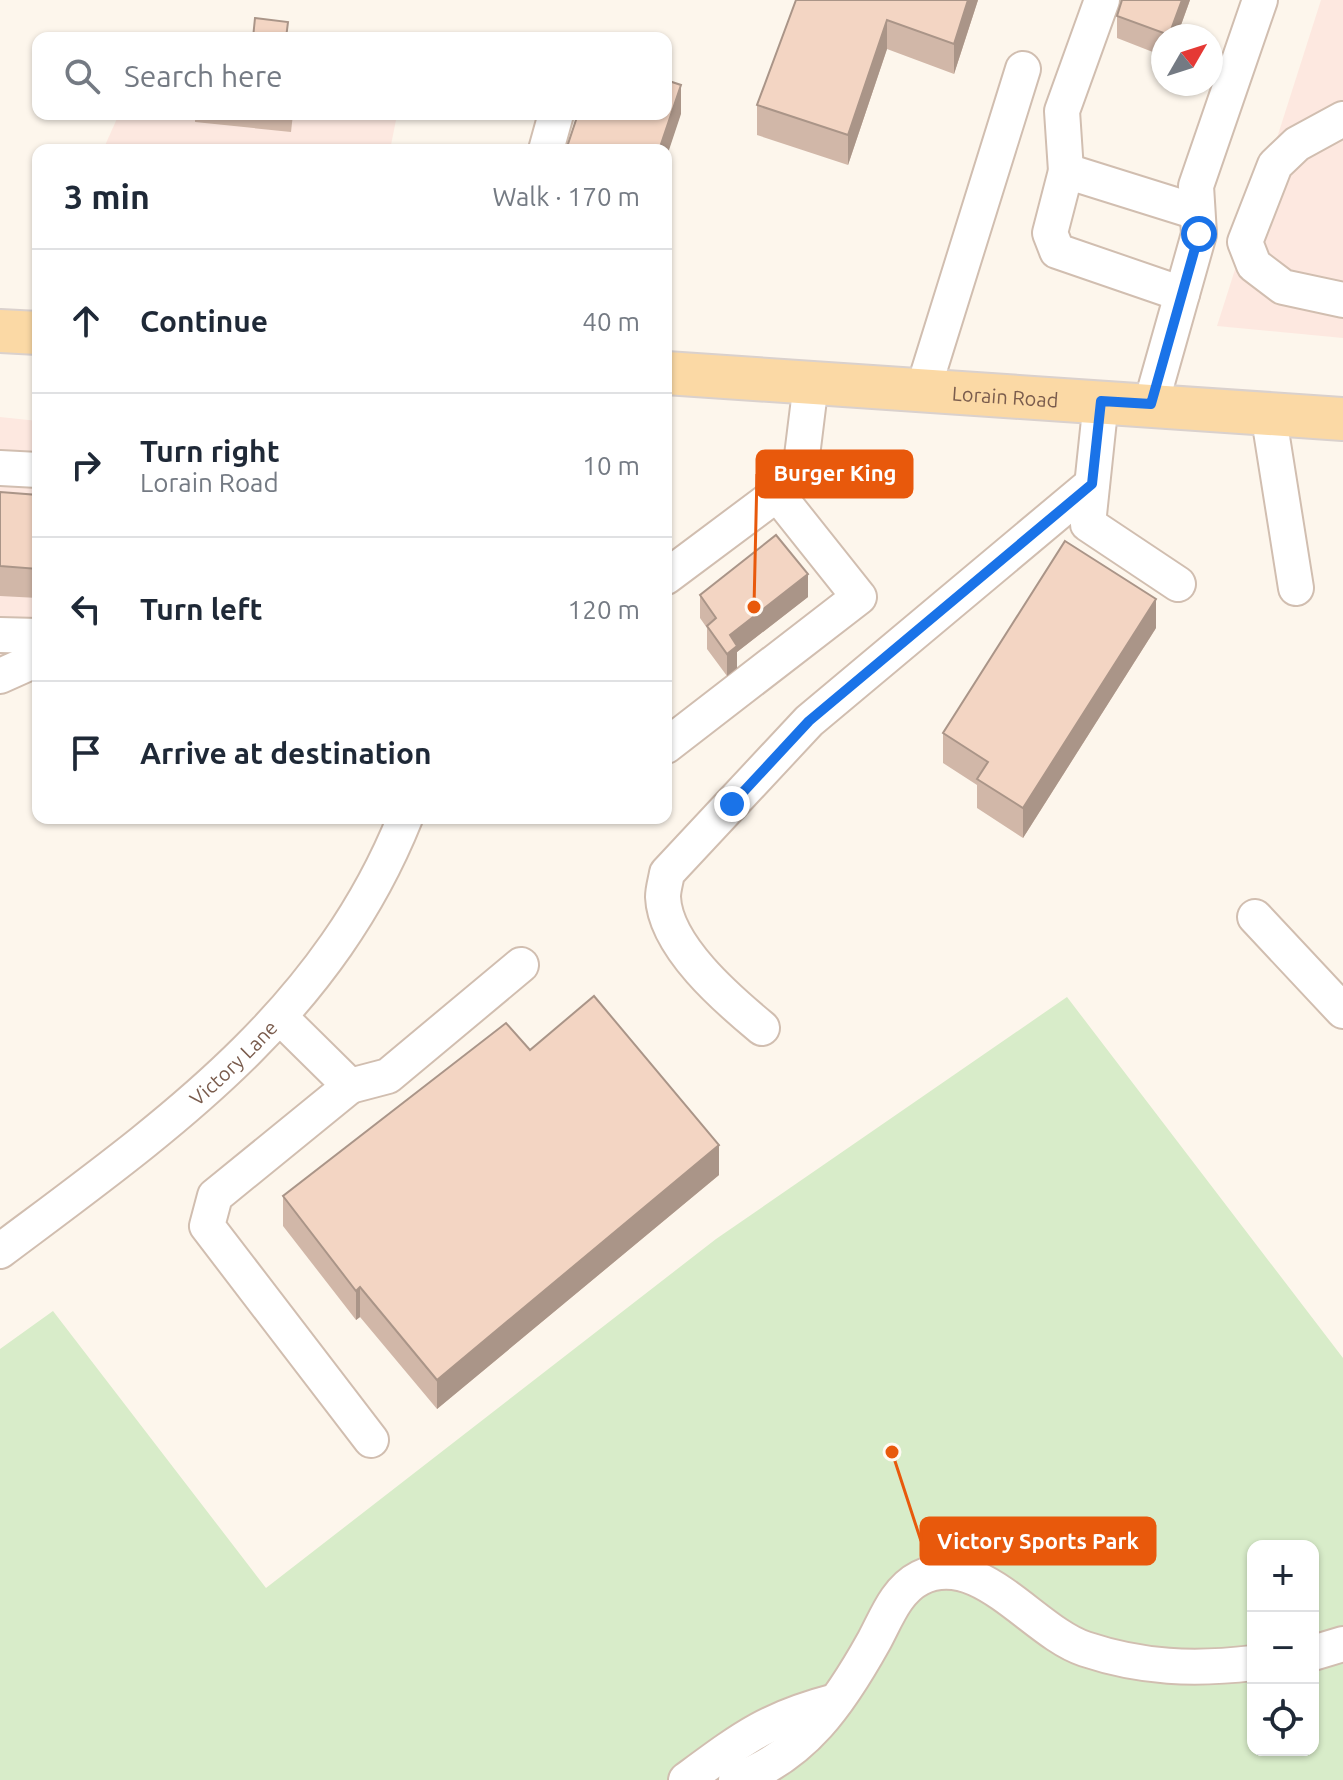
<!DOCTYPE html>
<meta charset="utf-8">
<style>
:root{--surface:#fff;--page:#f6f6f7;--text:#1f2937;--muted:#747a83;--line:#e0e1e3}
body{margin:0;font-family:Ubuntu,sans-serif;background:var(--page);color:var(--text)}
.controls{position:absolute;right:24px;bottom:24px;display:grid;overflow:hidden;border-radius:16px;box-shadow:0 2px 6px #0004}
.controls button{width:72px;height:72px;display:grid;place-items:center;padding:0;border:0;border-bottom:2px solid var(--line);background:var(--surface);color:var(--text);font:40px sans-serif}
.compass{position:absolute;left:1151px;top:24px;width:72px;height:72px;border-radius:50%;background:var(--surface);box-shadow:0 2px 6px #0004;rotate:51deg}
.stop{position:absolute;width:24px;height:24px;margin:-18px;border:6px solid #1a73e8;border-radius:50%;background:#fff}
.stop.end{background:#1a73e8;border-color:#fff;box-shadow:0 2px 8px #0008}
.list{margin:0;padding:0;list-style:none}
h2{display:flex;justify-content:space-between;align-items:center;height:104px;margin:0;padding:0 32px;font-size:34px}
h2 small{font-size:26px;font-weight:400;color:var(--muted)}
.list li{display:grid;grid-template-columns:52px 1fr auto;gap:24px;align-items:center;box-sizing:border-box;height:144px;padding:0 32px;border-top:2px solid var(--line)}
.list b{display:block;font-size:30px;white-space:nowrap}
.list p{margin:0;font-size:26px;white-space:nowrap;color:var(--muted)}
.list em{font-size:26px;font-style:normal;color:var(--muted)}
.icon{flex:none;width:44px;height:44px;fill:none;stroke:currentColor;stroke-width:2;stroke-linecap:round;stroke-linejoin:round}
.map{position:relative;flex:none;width:1343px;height:1780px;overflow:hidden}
.search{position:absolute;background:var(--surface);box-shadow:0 2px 6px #0004;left:32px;top:32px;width:640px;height:88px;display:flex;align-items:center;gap:20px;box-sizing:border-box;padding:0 28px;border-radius:16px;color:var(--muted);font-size:30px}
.panel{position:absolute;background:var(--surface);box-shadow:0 2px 6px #0004;left:32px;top:144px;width:640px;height:680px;border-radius:16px}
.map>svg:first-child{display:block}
.commercial{fill:#fde8e0}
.green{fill:#d8ecc9;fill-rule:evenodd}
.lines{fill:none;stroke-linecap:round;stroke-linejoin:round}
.minor-casing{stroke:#d1beb0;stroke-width:38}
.major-casing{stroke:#dad1cd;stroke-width:46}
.minor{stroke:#fff;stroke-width:34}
.major{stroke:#fbd9a5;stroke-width:42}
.wall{fill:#d1b7a8}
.shaded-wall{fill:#aa9588}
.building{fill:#f3d5c3;stroke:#aa9588;stroke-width:2}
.route{stroke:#1a73e8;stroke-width:10}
.labels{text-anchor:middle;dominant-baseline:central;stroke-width:6;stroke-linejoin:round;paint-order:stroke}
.street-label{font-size:20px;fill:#7a5c4d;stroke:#fffaf3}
.leader{fill:none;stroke:#e8590c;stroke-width:3}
.callout-dot{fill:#e8590c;stroke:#fffaf3;stroke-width:3}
.callout{fill:#e8590c;stroke:#e8590c;stroke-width:3}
.callout-label{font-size:22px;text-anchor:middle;font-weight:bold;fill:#fff}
</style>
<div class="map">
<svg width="1343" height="1780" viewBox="0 0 1343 1780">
<rect width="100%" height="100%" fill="#fdf6ec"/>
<g class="commercial">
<polygon points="1321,0 1343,0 1343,338 1217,326"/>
<polygon points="119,114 396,114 397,115 390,150 103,150"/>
<polygon points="0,417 38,421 38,657 0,655"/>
</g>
<path class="green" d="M1067,997L1343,1358V1780H0V1349L53,1311L266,1588L716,1239ZM1253,1546H1313V1750H1253Z"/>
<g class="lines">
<defs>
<g id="minor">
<polyline points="1343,119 1297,144 1275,165 1245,242 1254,265 1283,287 1343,300"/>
<polyline points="546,150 556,114"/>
<polyline points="1066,171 1062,111 1102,0"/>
<polyline points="1182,294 1057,251 1050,233 1066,171 1197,212"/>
<polyline points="923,390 1023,69"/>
<polyline points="1101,401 1088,524 1178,584"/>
<polyline points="1151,404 1199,234 1196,186 1260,0"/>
<polyline points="1268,412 1296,588"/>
<polyline points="0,468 38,470"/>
<polyline points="666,577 777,494 800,472 811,383"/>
<polyline points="0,635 38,636"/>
<polyline points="0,676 38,659"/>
<polyline points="666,746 859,597 777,494"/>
<polyline points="1255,917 1343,1011"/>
<polyline points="280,1017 350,1086 215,1196 207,1226 371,1440"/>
<path d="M762,1028C727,999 665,946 663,897C663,889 666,880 667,873L809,721L1092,484"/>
<polyline points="350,1086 388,1076 521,965"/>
<path id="s1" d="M0,1251C164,1128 325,1017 405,818"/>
<polyline points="1313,1653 1343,1644"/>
<path d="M686,1780C743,1738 767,1719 836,1701"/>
<path d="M736,1780C804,1756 840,1702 874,1641C886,1619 896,1590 920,1578C979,1548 1033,1632 1085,1649C1142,1668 1194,1670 1253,1663"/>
</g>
<g id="major">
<polyline points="0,331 38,333"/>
<path id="s2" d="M666,373L1343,419"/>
</g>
</defs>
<use href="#minor" class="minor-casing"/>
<use href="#major" class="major-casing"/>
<use href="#minor" class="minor"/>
<use href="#major" class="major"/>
</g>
<g class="wall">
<polygon points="796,0 978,0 954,74 887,49 848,165 757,135 757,105"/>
<polygon points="1122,0 1190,0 1177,36 1163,36 1163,56 1117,38 1117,16"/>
<polygon points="195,114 293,114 291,132 195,122"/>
<polygon points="0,492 38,495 38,598 0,596"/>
<polygon points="700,595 808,597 737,652 737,668 727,676 707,649 707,628 700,618"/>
<polygon points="1156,628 1023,838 977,808 977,785 943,763 943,733"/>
<polygon points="530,1050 719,1175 437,1409 360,1317 356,1320 283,1226 283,1196"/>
</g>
<g class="shaded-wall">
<polygon points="968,0 978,0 954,74 954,44"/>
<polygon points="1182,0 1190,0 1177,36 1169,36"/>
<polygon points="887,20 887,49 848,165 848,135"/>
<polygon points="681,85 681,114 666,159 666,150 659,150"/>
<polygon points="808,574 808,597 737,652 737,668 727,676 727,654 730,635"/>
<polygon points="1156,599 1156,628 1023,838 1023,808"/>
<polygon points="719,1145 719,1175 437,1409 437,1380"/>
<polygon points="360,1287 360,1317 356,1320 356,1291"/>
</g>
<g class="building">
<polygon points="796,0 968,0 954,44 887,20 848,135 757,105"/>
<polygon points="1122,0 1182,0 1169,35 1117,16"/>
<polygon points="255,18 288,22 286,38 253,38"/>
<polygon points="202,33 245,38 202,38"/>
<polygon points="666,80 681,85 659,150 566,150 578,114 666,114"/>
<polygon points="0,492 38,495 38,569 0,566"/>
<polygon points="776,535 808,574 730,635 737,646 727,654 707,626 716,618 700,595"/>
<polygon points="1065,541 1156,599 1023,808 977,779 988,762 943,733"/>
<polygon points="594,996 719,1145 437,1380 360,1287 356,1291 283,1196 506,1023 530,1050"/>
</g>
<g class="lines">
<polyline class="route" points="732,804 809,721 1092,484 1101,401 1151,404 1199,234"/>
</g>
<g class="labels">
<g class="street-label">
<text stroke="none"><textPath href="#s2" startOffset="340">Lorain Road</textPath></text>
<text stroke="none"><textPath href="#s1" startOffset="300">Victory Lane</textPath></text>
</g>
</g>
<path class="leader" d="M754 607L757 474M892 1452L921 1541"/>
<g class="callout-dot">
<circle cx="754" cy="607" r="8"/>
<circle cx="892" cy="1452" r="8"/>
</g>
<g class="callout">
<rect x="757" y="451" width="155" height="46" rx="8"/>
<rect x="921" y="1518" width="234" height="46" rx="8"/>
</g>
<g class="callout-label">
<text x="835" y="481">Burger King</text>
<text x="1038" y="1549">Victory Sports Park</text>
</g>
</svg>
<div class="controls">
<button>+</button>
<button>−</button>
<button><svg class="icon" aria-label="locate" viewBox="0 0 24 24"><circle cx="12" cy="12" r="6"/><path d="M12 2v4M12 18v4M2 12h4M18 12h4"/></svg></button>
</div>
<svg class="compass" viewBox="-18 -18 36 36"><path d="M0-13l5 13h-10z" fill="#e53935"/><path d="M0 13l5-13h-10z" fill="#747a83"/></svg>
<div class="stop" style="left:1199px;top:234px"></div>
<div class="stop end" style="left:732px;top:804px"></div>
<div class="search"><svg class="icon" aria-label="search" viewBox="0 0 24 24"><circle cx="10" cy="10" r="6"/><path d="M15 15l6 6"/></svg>Search here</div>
<section class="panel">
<h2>3 min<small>Walk · 170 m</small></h2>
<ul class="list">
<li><svg class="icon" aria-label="ahead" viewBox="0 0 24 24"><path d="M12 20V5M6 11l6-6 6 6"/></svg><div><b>Continue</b></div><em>40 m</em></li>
<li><svg class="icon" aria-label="right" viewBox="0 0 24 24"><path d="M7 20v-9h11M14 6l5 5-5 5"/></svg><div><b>Turn right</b><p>Lorain Road</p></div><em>10 m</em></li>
<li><svg class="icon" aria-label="left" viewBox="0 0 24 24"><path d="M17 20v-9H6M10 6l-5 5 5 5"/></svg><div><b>Turn left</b></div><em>120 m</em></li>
<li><svg class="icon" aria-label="arrive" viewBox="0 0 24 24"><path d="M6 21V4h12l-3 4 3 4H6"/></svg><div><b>Arrive at destination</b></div></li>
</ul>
</section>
</div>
